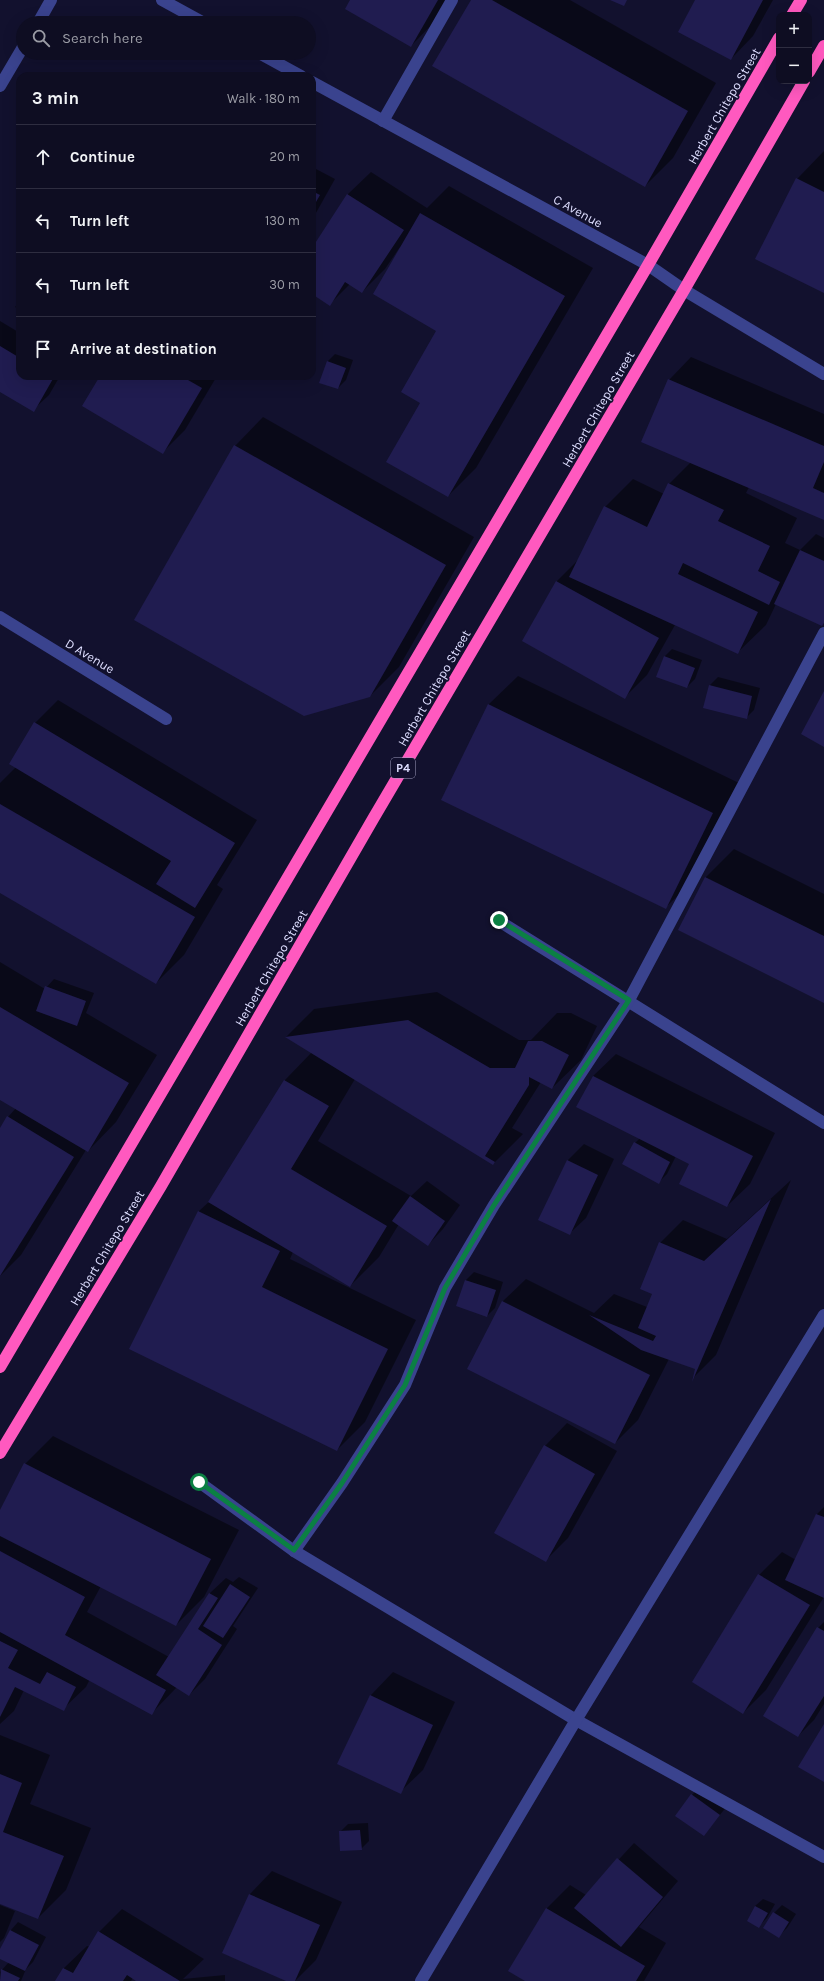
<!DOCTYPE html>
<meta charset="utf-8">
<style>
:root{--surface:#0e0d22;--page:#17162a;--text:#f1f3f6;--muted:#9b9ca5;--line:#2e2d40}
body{margin:0;font-family:Karla,sans-serif;background:var(--page);color:var(--text)}
.controls{position:absolute;right:12px;top:12px;display:grid;overflow:hidden;border-radius:8px;box-shadow:0 4px 16px #0002}
.controls button{width:36px;height:36px;display:grid;place-items:center;padding:0;border:0;border-bottom:1px solid var(--line);background:var(--surface);color:var(--text);font:20px sans-serif}
.stop{position:absolute;width:12px;height:12px;margin:-9px;border:3px solid #0b8043;border-radius:50%;background:#fff}
.stop.end{background:#0b8043;border-color:#fff;box-shadow:0 1px 4px #0008}
.list{margin:0;padding:0;list-style:none}
h2{display:flex;justify-content:space-between;align-items:center;height:52px;margin:0;padding:0 16px;font-size:17px}
h2 small{font-size:13px;font-weight:400;color:var(--muted)}
.list li{display:grid;grid-template-columns:26px 1fr auto;gap:12px;align-items:center;box-sizing:border-box;height:64px;padding:0 16px;border-top:1px solid var(--line)}
.list b{display:block;font-size:15px;white-space:nowrap}
.list em{font-size:13px;font-style:normal;color:var(--muted)}
.icon{flex:none;width:22px;height:22px;fill:none;stroke:currentColor;stroke-width:2;stroke-linecap:round;stroke-linejoin:round}
.map{position:relative;flex:none;width:824px;height:1981px;overflow:hidden}
.search{position:absolute;background:var(--surface);box-shadow:0 4px 16px #0002;left:16px;top:16px;width:300px;height:44px;display:flex;align-items:center;gap:10px;box-sizing:border-box;padding:0 14px;border-radius:22px;color:var(--muted);font-size:15px}
.panel{position:absolute;background:var(--surface);box-shadow:0 4px 16px #0002;left:16px;top:72px;width:300px;height:308px;border-radius:12px}
.map>svg:first-child{display:block}
.shadow{fill:#0007}
.building{fill:#201c50}
.lines{fill:none;stroke-linecap:round;stroke-linejoin:round}
.minor{stroke:#3a438e;stroke-width:12}
.highway{stroke:#ff59bf;stroke-width:12}
.route{stroke:#0b8043;stroke-width:5}
.labels{text-anchor:middle;dominant-baseline:central;stroke-width:3.5;stroke-linejoin:round;paint-order:stroke}
.shield{fill:#12112e;stroke:#a1a0c0;stroke-width:1}
.shield-label{font-size:12px;font-weight:bold;fill:#dedeff}
.street-label{font-size:13px;fill:#dedeff;stroke:#12112e}
</style>
<div class="map">
<svg width="824" height="1981" viewBox="0 0 824 1981">
<rect width="100%" height="100%" fill="#12112e"/>
<g class="shadow">
<polygon points="352,0 449,0 439,17 411,46"/>
<polygon points="472,0 570,0 716,83 673,158 645,186"/>
<polygon points="696,0 773,0 753,36 731,59"/>
<polygon points="824,151 824,292 797,179"/>
<polygon points="316,169 335,179 312,220 312,172"/>
<polygon points="371,172 427,208 449,186 593,268 476,468 448,496 421,403 437,330 401,248 400,247 385,269 362,292 350,284 330,304 312,292 312,250 348,194"/>
<polygon points="20,301 20,310 15,307"/>
<polygon points="0,321 20,333 20,376 60,376 49,395 33,410 0,391"/>
<polygon points="335,354 353,360 346,380 338,388 327,362"/>
<polygon points="691,357 824,414 824,519 749,487 746,493 797,518 785,543 800,550 816,534 824,538 824,623 822,625 776,604 766,625 737,653 675,625 647,675 625,697 556,582 579,559 605,507 633,479 664,494 669,484 691,462 669,380"/>
<polygon points="101,376 217,376 185,430 162,453"/>
<polygon points="263,417 474,537 399,667 370,696 235,446"/>
<polygon points="672,649 702,660 695,679 687,687 664,657"/>
<polygon points="518,676 741,784 694,880 665,908 442,799 489,704"/>
<polygon points="718,677 760,688 754,710 746,718 710,685"/>
<polygon points="58,700 257,820 217,885 223,889 184,955 156,983 0,892 0,783 16,767 35,723"/>
<polygon points="734,849 824,894 824,1002 679,930 706,877"/>
<polygon points="0,962 45,989 54,979 94,993 86,1013 157,1055 116,1122 88,1151 86,1150 21,1255 0,1276 0,1130 8,1117 16,1108 0,1099"/>
<polygon points="437,992 519,1040 531,1040 557,1013 571,1013 597,1026 581,1060 552,1088 541,1082 512,1128 523,1134 493,1164 355,1079 318,1141 411,1196 427,1181 460,1205 443,1229 428,1245 399,1224 379,1257 350,1286 293,1252 290,1259 416,1320 365,1422 337,1450 131,1349 199,1211 212,1199 285,1080 312,1052 286,1037 314,1009"/>
<polygon points="616,1054 775,1133 750,1184 727,1206 691,1164 676,1156 667,1174 659,1182 635,1143 640,1138 593,1076"/>
<polygon points="584,1144 614,1159 586,1218 570,1233 540,1219 568,1160"/>
<polygon points="791,1180 716,1355 694,1377 697,1369 669,1359 638,1420 615,1443 469,1369 503,1301 526,1279 594,1313 614,1294 647,1307 653,1294 660,1243 683,1220 727,1239"/>
<polygon points="474,1272 503,1282 495,1308 487,1316 457,1305 466,1280"/>
<polygon points="567,1423 617,1451 568,1538 545,1561 545,1446"/>
<polygon points="53,1436 239,1530 204,1597 176,1625 101,1586 87,1612 169,1657 210,1593 226,1578 233,1582 239,1577 258,1588 233,1626 237,1629 205,1679 189,1695 177,1687 152,1713 90,1679 86,1687 63,1709 24,1690 14,1711 0,1724 0,1512 25,1464"/>
<polygon points="824,1507 824,1597 766,1690 743,1713 693,1682 759,1575 782,1552 796,1560 817,1514"/>
<polygon points="824,1622 824,1704 814,1720 798,1736 818,1628"/>
<polygon points="393,1672 455,1702 423,1770 400,1792 338,1764 371,1695"/>
<polygon points="0,1735 50,1755 30,1804 91,1828 66,1890 38,1918 0,1903"/>
<polygon points="700,1787 727,1806 704,1835 692,1795"/>
<polygon points="368,1823 369,1841 361,1849 340,1832 348,1824"/>
<polygon points="634,1843 678,1881 639,1927 666,1943 644,1981 527,1981 509,1971 547,1908 570,1885 586,1895"/>
<polygon points="272,1871 342,1902 316,1960 295,1981 288,1981 223,1953 250,1894"/>
<polygon points="763,1899 775,1904 767,1918 759,1926 755,1906"/>
<polygon points="0,1905 15,1911 4,1938 0,1942"/>
<polygon points="782,1905 796,1914 787,1928 779,1936 774,1913"/>
<polygon points="122,1909 204,1959 183,1979 225,1975 225,1981 138,1981 133,1978 131,1981 56,1981 64,1968 87,1946 90,1947 99,1932"/>
<polygon points="18,1922 46,1937 33,1962 26,1969 21,1981 0,1981 0,1972 9,1962 0,1957 0,1951 11,1930"/>
</g>
<g class="building">
<polygon points="350,0 438,0 411,47 345,9"/>
<polygon points="471,0 492,0 688,111 645,187 432,66"/>
<polygon points="610,0 627,0 624,6"/>
<polygon points="695,0 763,0 731,60 678,32"/>
<polygon points="796,178 824,192 824,293 755,259"/>
<polygon points="312,191 320,195 312,209"/>
<polygon points="347,194 404,230 362,293 345,282 330,306 312,294 312,248"/>
<polygon points="420,213 565,296 448,497 386,462 420,403 401,392 436,331 373,294"/>
<polygon points="0,346 20,358 20,376 54,377 34,412 0,392"/>
<polygon points="327,361 346,368 338,389 319,383"/>
<polygon points="100,376 181,376 202,388 163,454 82,406"/>
<polygon points="668,379 824,446 824,462 813,488 824,493 824,520 641,442"/>
<polygon points="234,445 446,565 370,697 304,716 134,620"/>
<polygon points="668,483 724,510 718,521 770,546 758,571 780,582 769,605 683,563 678,574 758,612 738,654 569,577 604,506 647,527"/>
<polygon points="800,550 824,561 824,623 822,626 774,604"/>
<polygon points="556,581 659,638 625,699 522,641"/>
<polygon points="664,656 695,668 687,688 656,677"/>
<polygon points="709,685 752,696 747,719 703,708"/>
<polygon points="824,691 824,747 801,734"/>
<polygon points="488,704 713,813 666,909 441,800"/>
<polygon points="34,722 235,843 195,908 156,884 171,861 9,764"/>
<polygon points="0,804 195,917 156,984 0,893"/>
<polygon points="705,877 824,936 824,1003 678,930"/>
<polygon points="45,986 86,1001 77,1026 36,1011"/>
<polygon points="0,1007 129,1083 88,1152 0,1100"/>
<polygon points="408,1020 490,1068 515,1068 528,1041 542,1041 569,1055 552,1089 529,1077 529,1085 485,1156 495,1162 493,1165 285,1037"/>
<polygon points="593,1076 753,1156 727,1207 679,1184 689,1164 576,1107"/>
<polygon points="284,1080 329,1106 291,1169 387,1226 350,1287 208,1202"/>
<polygon points="7,1116 74,1157 0,1276 0,1128"/>
<polygon points="634,1142 670,1162 659,1184 622,1164"/>
<polygon points="567,1160 598,1175 570,1235 538,1220"/>
<polygon points="410,1196 445,1221 428,1246 392,1221"/>
<polygon points="771,1199 692,1382 695,1369 641,1350 589,1315 653,1341 656,1336 638,1328 652,1294 640,1289 659,1242 704,1261"/>
<polygon points="198,1211 280,1251 262,1287 388,1349 337,1451 129,1349"/>
<polygon points="465,1280 496,1290 487,1317 456,1306"/>
<polygon points="502,1301 650,1375 615,1444 467,1369"/>
<polygon points="544,1445 595,1474 546,1562 494,1533"/>
<polygon points="24,1463 211,1559 176,1626 0,1536 0,1510"/>
<polygon points="816,1514 824,1517 824,1598 785,1580"/>
<polygon points="0,1551 85,1597 65,1635 166,1690 152,1715 0,1632"/>
<polygon points="758,1574 810,1605 743,1714 692,1682"/>
<polygon points="230,1584 250,1597 223,1638 203,1626"/>
<polygon points="209,1593 218,1598 198,1629 222,1645 189,1696 156,1675"/>
<polygon points="817,1627 824,1631 824,1696 798,1737 763,1716"/>
<polygon points="0,1641 18,1650 8,1668 40,1684 47,1672 76,1687 64,1711 15,1687 0,1717"/>
<polygon points="370,1695 433,1725 401,1794 337,1764"/>
<polygon points="824,1724 824,1782 798,1767"/>
<polygon points="0,1774 22,1783 3,1832 64,1856 38,1919 0,1904"/>
<polygon points="691,1794 720,1815 704,1836 675,1816"/>
<polygon points="360,1830 362,1850 340,1851 339,1831"/>
<polygon points="617,1858 663,1897 621,1947 574,1908"/>
<polygon points="249,1894 320,1925 295,1981 286,1981 222,1953"/>
<polygon points="755,1906 768,1913 759,1928 747,1921"/>
<polygon points="546,1908 645,1966 636,1981 525,1981 508,1971"/>
<polygon points="773,1912 789,1922 779,1938 763,1928"/>
<polygon points="10,1930 39,1945 25,1971 0,1959 0,1949"/>
<polygon points="98,1931 180,1981 136,1981 127,1975 123,1981 55,1981 63,1968 73,1973"/>
<polygon points="1,1969 20,1978 18,1981 0,1981"/>
</g>
<g class="lines">
<g class="minor">
<polyline points="162,0 204,23"/>
<polyline points="38,23 51,0"/>
<polyline points="259,53 301,76"/>
<polyline points="312,82 648,265 684,290 824,374"/>
<polyline points="0,86 23,47"/>
<polyline points="383,121 452,0"/>
<polyline points="0,617 166,719"/>
<polyline points="499,921 824,1123"/>
<polyline points="199,1482 294,1551 576,1720 824,1857"/>
<polyline points="294,1551 342,1483 405,1385 445,1288 494,1205 629,1000 824,633"/>
<polyline points="421,1981 576,1720 824,1315"/>
</g>
<g class="highway">
<polyline points="792,15 801,0"/>
<polyline points="809,72 824,46"/>
<polyline points="0,1367 648,265 779,38"/>
<polyline points="0,1453 161,1186 373,819 684,290 804,81"/>
</g>
</g>
<g class="lines">
<polyline class="route" points="199,1482 294,1550 342,1483 405,1385 445,1288 494,1205 629,1000 499,920"/>
</g>
<g class="labels">
<rect class="shield" x="391" y="758" width="24" height="20" rx="3"/>
<g class="shield-label">
<text x="403" y="768">P4</text>
</g>
<g class="street-label">
<text transform="translate(724 106) rotate(-60)">Herbert Chitepo Street</text>
<text transform="translate(578 211) rotate(29)">C Avenue</text>
<text transform="translate(598 409) rotate(-60)">Herbert Chitepo Street</text>
<text transform="translate(90 656) rotate(31)">D Avenue</text>
<text transform="translate(434 688) rotate(-60)">Herbert Chitepo Street</text>
<text transform="translate(271 968) rotate(-60)">Herbert Chitepo Street</text>
<text transform="translate(107 1248) rotate(-59)">Herbert Chitepo Street</text>
</g>
</g>
</svg>
<div class="controls">
<button>+</button>
<button>−</button>
</div>
<div class="stop" style="left:199px;top:1482px"></div>
<div class="stop end" style="left:499px;top:920px"></div>
<div class="search"><svg class="icon" aria-label="search" viewBox="0 0 24 24"><circle cx="10" cy="10" r="6"/><path d="M15 15l6 6"/></svg>Search here</div>
<section class="panel">
<h2>3 min<small>Walk · 180 m</small></h2>
<ul class="list">
<li><svg class="icon" aria-label="ahead" viewBox="0 0 24 24"><path d="M12 20V5M6 11l6-6 6 6"/></svg><div><b>Continue</b></div><em>20 m</em></li>
<li><svg class="icon" aria-label="left" viewBox="0 0 24 24"><path d="M17 20v-9H6M10 6l-5 5 5 5"/></svg><div><b>Turn left</b></div><em>130 m</em></li>
<li><svg class="icon" aria-label="left" viewBox="0 0 24 24"><path d="M17 20v-9H6M10 6l-5 5 5 5"/></svg><div><b>Turn left</b></div><em>30 m</em></li>
<li><svg class="icon" aria-label="arrive" viewBox="0 0 24 24"><path d="M6 21V4h12l-3 4 3 4H6"/></svg><div><b>Arrive at destination</b></div></li>
</ul>
</section>
</div>
